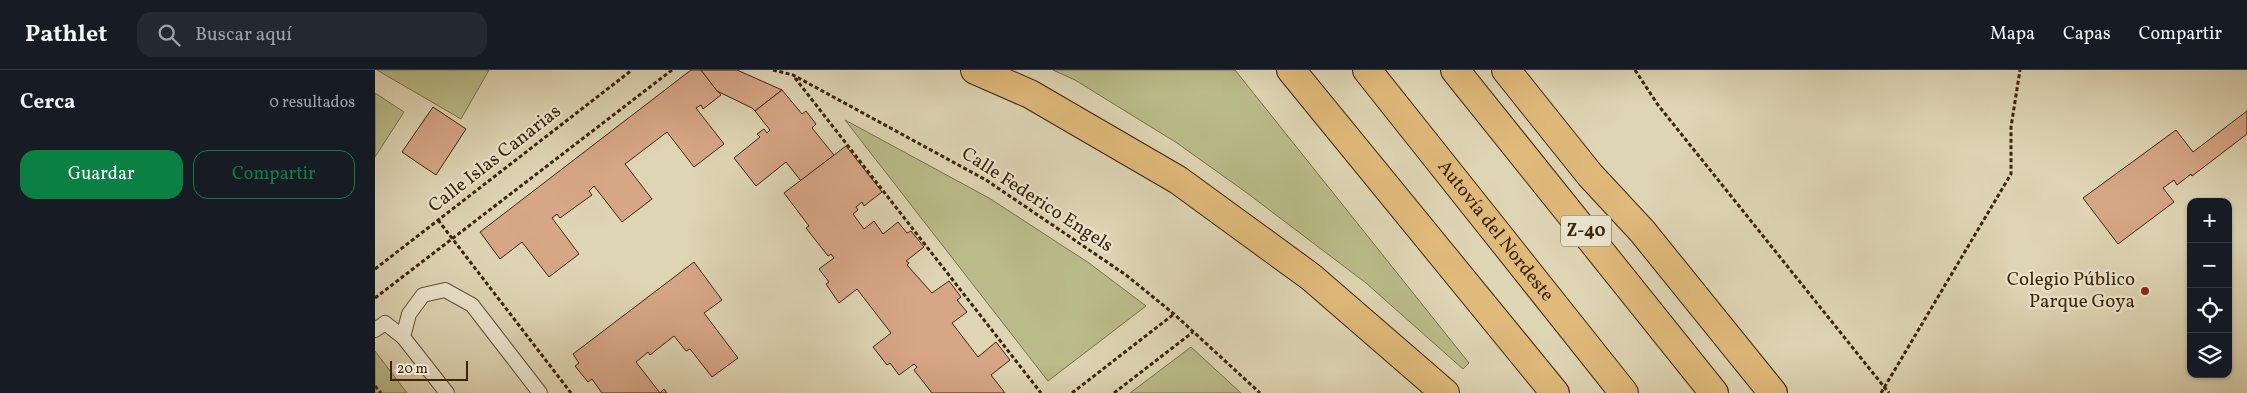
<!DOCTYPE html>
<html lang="es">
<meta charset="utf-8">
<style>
:root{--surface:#171b24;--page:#242831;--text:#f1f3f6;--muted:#9ea1a6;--line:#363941;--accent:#0b8043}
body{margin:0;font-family:Vollkorn,serif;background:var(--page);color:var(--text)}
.controls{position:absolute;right:15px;bottom:15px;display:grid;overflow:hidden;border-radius:10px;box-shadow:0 1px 4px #0004}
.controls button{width:45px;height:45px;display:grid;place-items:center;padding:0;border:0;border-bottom:1px solid var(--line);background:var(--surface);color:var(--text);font:25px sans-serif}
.scale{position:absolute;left:15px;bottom:12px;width:78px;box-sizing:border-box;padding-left:5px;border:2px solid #3d250a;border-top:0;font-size:14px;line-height:18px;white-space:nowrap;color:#3d250a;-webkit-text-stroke:4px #eae4ce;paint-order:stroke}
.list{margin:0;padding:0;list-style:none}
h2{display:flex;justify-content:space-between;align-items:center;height:65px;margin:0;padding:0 20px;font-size:21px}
h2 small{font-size:16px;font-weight:400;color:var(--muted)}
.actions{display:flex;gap:10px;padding:15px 20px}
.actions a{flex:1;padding:11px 0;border:1px solid var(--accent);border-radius:15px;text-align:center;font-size:18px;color:var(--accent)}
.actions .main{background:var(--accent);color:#fff}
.icon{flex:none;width:28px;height:28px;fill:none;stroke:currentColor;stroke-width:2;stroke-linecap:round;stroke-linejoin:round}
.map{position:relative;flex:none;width:1872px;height:323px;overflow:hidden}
header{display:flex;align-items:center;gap:30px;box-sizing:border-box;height:70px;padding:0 25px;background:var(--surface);border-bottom:1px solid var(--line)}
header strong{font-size:24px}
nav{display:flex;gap:28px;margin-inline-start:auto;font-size:18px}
.search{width:350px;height:45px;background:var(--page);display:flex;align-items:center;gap:12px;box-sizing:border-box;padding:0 18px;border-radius:15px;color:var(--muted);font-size:19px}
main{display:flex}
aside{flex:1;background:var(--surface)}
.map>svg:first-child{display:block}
.green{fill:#b9bb88;stroke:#7b7049}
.building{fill:#d7a687;stroke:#3d250a}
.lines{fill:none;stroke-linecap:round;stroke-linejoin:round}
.lane-casing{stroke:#655134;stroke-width:16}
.highway-casing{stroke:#3d250a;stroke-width:30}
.path{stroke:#3d250a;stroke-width:3;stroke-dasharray:4 2.5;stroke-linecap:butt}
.lane{stroke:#eae4ce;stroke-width:14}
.highway{stroke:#dfba7a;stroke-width:28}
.poi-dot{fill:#8f2418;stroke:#eae4ce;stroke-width:2}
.labels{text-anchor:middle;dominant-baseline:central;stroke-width:4.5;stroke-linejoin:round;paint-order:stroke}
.shield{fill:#eae4ce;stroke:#715e45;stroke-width:1}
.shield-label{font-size:18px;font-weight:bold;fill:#3d250a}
.street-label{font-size:19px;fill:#3d250a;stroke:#eae4ce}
.poi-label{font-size:19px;fill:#3d250a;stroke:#eae4ce;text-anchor:end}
</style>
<header>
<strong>Pathlet</strong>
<div class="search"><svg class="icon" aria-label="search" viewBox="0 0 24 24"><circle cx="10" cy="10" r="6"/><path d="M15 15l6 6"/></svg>Buscar aquí</div>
<nav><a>Mapa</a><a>Capas</a><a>Compartir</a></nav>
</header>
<main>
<aside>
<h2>Cerca<small>0 resultados</small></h2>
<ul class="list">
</ul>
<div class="actions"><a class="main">Guardar</a><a>Compartir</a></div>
</aside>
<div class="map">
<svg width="1872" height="323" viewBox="0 0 1872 323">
<rect width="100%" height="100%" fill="#ded5b4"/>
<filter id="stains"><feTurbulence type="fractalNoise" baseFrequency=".004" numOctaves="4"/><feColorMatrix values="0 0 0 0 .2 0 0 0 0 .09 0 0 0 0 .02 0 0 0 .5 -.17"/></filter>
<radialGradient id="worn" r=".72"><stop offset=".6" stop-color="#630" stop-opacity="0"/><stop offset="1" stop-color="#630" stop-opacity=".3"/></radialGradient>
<g class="green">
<polygon points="2,0 114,0 86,49"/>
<polygon points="678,0 860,0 1094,293 1088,299 991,213 872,123 802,73 700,10"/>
<polygon points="0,23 29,42 0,87"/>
<polygon points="470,50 614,128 714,193 771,236 673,311"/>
<polygon points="816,277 866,323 755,323"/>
<polygon points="0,281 32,323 0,323"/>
</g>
<g class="building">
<polygon points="316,0 326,0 346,25 328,39 326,35 321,38 349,74 319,97 292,62 250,94 277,129 247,152 219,116 214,121 217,125 185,148 182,144 177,148 204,184 174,207 147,172 125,189 105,162"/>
<polygon points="326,0 362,0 407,20 380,41 377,38 342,21"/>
<polygon points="407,20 427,44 431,41 441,54 437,58 459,85 426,111 411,92 381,116 359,88 385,67 382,64 389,59 392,63 395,60 380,41"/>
<polygon points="58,37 91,59 61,105 27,82"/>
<polygon points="1872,41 1872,64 1817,106 1816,104 1802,115 1799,110 1788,118 1799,132 1743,174 1708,128 1801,60 1818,82"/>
<polygon points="471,76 507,122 489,136 487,132 481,137 483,140 478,144 489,159 499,151 508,164 523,152 532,163 536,161 549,177 531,191 534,193 532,195 557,223 574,211 586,227 582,230 592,242 577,253 603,287 621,272 635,290 616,305 630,323 557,323 539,300 542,297 539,294 524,305 515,293 512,295 498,277 516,263 482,219 464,233 451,214 454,212 444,199 459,188 456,184 453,186 431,158 434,156 409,123"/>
<polygon points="319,192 347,230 329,243 363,288 337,307 315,279 311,281 299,266 275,285 273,282 261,292 285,323 289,319 292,323 227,323 217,309 213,312 200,296 204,293 198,284"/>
</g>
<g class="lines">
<defs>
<g id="lane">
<polyline points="0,260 10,253 28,267"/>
<polyline points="72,323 28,267 34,244 48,225 70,220 97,235 165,323"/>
</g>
<g id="highway">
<polyline points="600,0 655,24 803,110 936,207 1070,323"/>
<polyline points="916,0 1180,323"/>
<path id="s1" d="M992,0L1249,323"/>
<polyline points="1080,0 1339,323"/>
<polyline points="1131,0 1215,105 1267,161 1398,323"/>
</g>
</defs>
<use href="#lane" class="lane-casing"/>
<use href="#highway" class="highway-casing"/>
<g class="path">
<polyline points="398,0 418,5 611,110 704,173 751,205 799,244 885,323"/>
<polyline points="1260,0 1283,35 1514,323"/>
<polyline points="420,8 666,323"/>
<polyline points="63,150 196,323"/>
<polyline points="0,199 257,0"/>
<polyline points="0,228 297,0"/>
<polyline points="0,316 6,323"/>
<polyline points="697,323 799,244"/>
<polyline points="739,323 818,262"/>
<polyline points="1506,323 1636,104 1636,57 1645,0"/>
</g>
<use href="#lane" class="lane"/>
<use href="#highway" class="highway"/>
</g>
<circle class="poi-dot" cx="1770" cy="221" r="5"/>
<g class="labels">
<rect class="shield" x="1186" y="145.5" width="50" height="31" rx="4"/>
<g class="shield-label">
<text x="1211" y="161">Z-40</text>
</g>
<g class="street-label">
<text transform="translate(120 89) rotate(-38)">Calle Islas Canarias</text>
<text transform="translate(662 130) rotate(33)">Calle Federico Engels</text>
<text stroke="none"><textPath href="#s1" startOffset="206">Autovía del Nordeste</textPath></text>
</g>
<g class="poi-label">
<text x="1760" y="210">Colegio Público<tspan x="1760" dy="22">Parque Goya</tspan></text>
</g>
</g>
<rect width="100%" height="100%" filter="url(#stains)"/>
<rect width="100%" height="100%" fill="url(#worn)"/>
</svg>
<div class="controls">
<button>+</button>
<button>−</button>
<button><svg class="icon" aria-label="locate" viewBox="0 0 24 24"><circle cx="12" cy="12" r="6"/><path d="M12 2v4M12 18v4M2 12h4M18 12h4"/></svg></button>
<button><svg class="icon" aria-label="layers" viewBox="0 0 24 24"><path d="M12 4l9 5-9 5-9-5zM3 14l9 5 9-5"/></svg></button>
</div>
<div class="scale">20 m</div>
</div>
</main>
